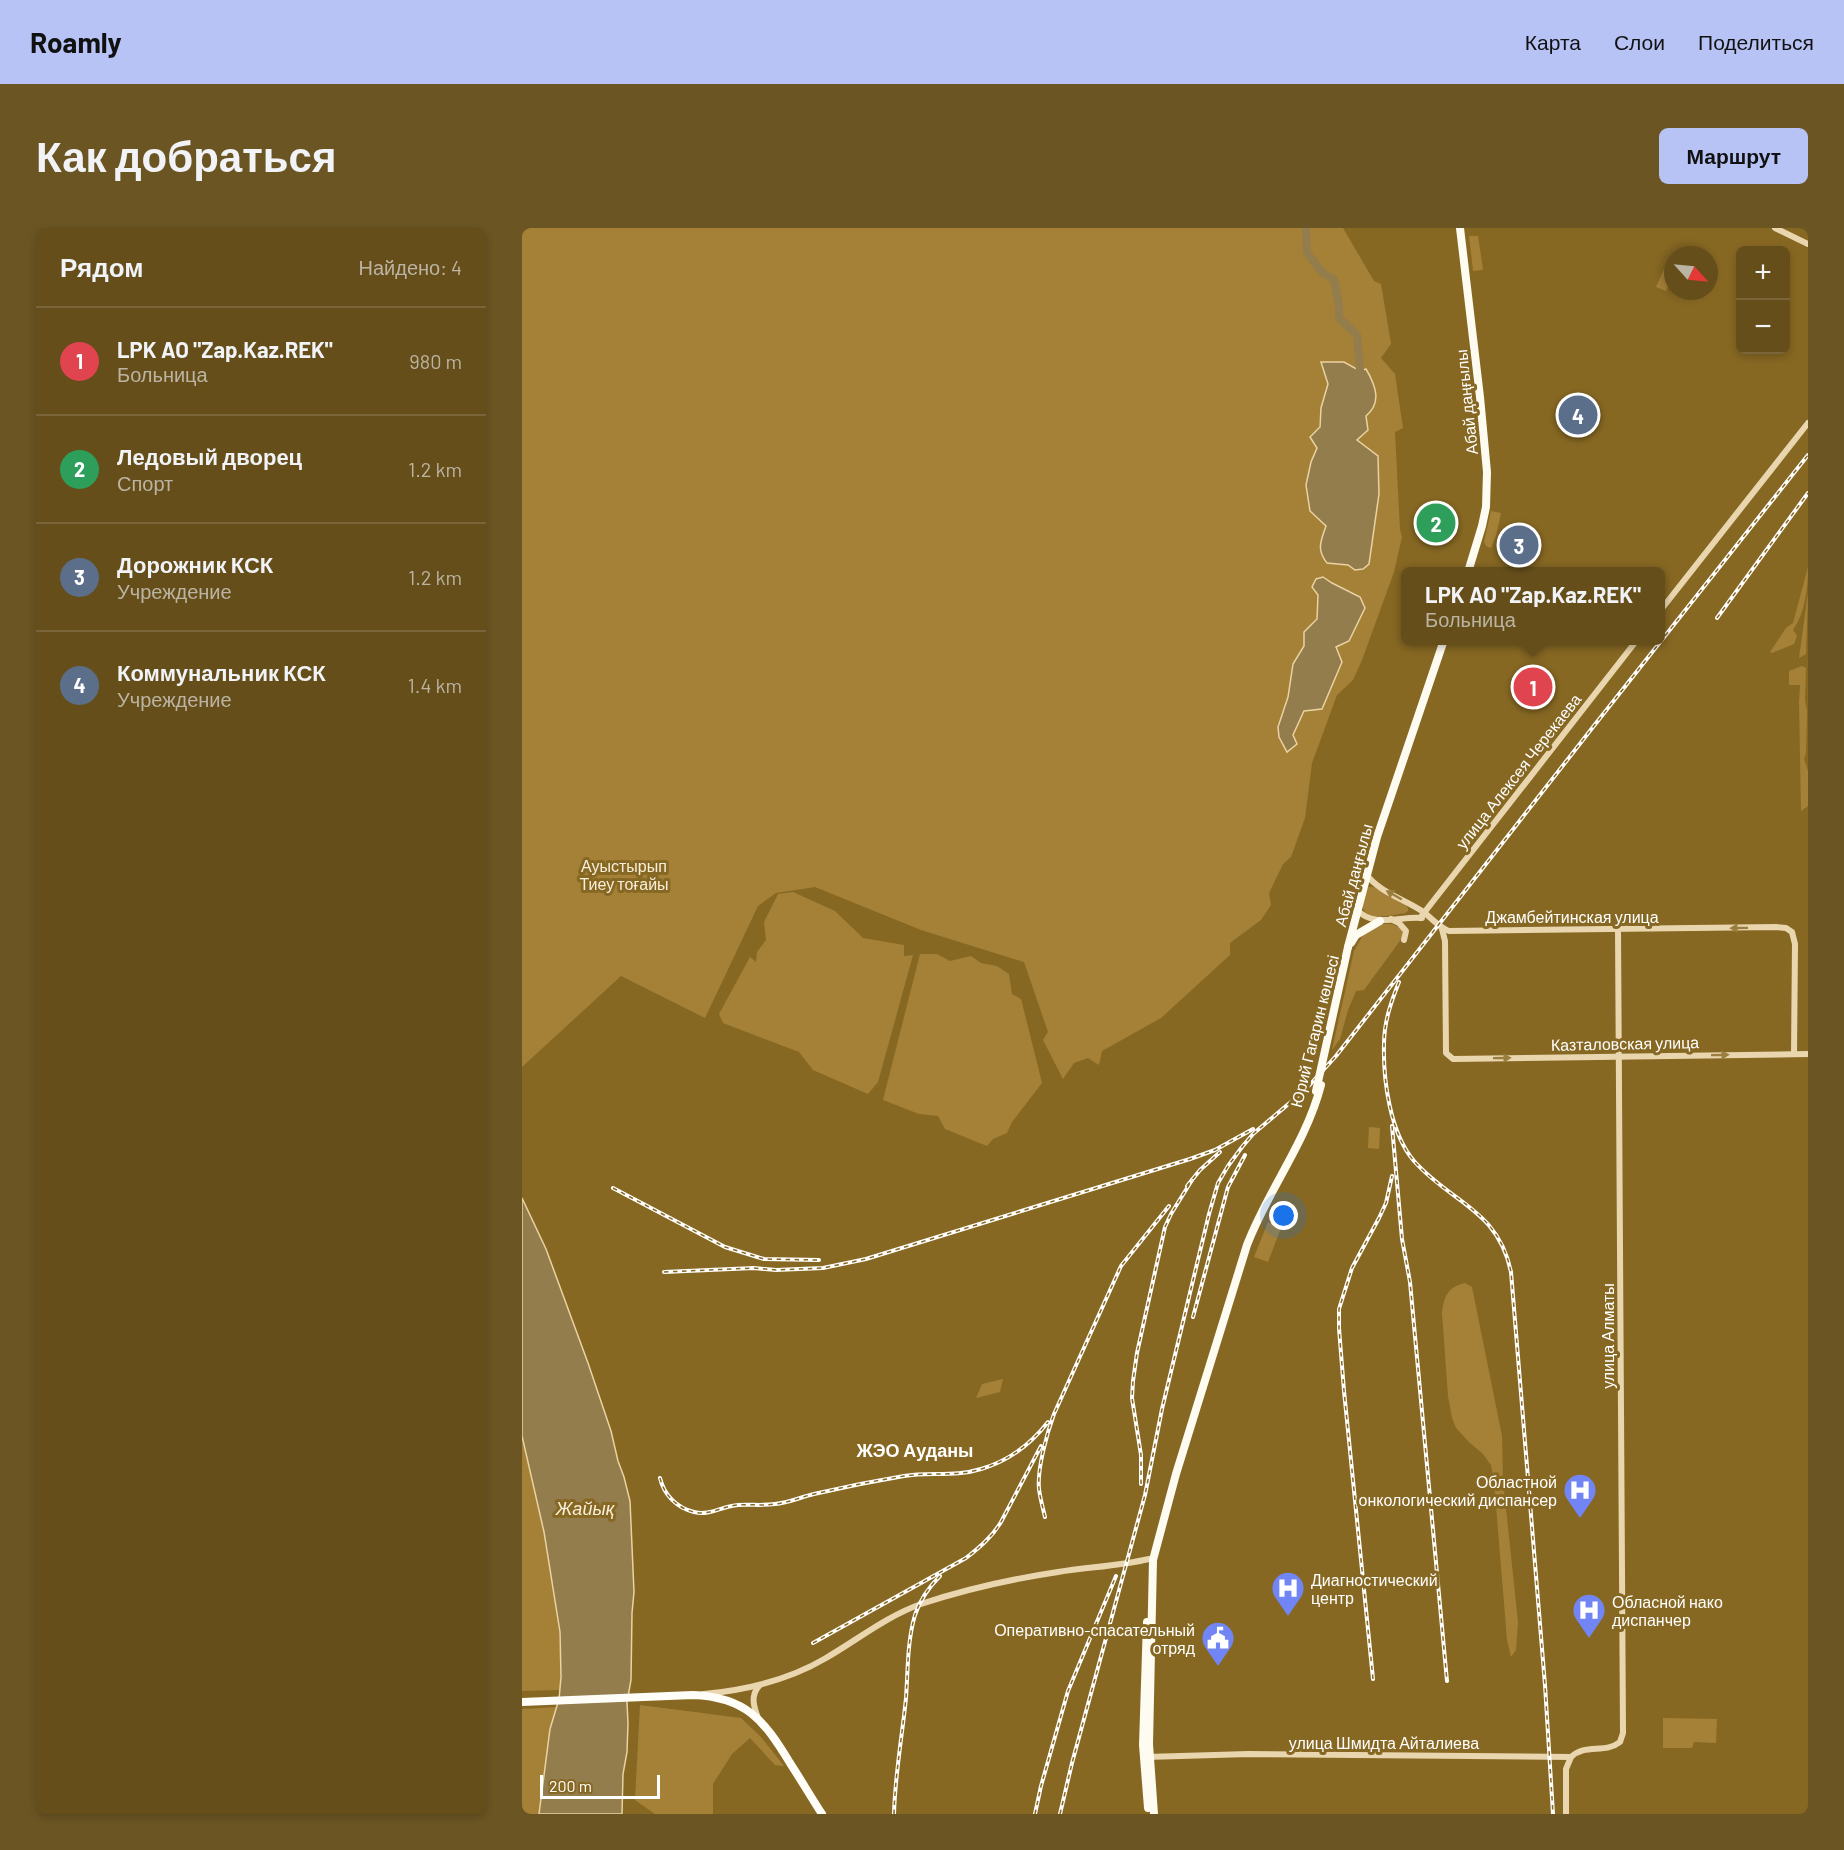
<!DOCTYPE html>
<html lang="ru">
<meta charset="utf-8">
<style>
:root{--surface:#654e1a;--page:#6b5523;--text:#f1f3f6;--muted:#bcb4a2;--line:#796539;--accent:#b7c2f5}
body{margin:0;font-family:Barlow,sans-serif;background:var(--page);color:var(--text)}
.controls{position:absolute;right:18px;top:18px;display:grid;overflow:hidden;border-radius:9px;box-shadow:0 3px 9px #0003}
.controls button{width:54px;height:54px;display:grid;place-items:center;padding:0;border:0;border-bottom:2px solid var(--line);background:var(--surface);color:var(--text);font:30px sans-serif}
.compass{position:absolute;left:1142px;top:18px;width:54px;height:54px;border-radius:50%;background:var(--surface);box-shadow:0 3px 9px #0003;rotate:117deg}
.scale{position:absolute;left:18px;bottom:15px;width:120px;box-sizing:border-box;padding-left:6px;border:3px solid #fff;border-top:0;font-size:16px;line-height:21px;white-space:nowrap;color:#fff;-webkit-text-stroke:4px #876823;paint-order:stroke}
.you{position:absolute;left:762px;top:988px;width:21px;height:21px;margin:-15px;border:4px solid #fff;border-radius:50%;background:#1a73e8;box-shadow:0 0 0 9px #1a73e833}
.badge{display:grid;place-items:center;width:39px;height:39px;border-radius:50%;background:var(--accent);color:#fff;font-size:20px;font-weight:700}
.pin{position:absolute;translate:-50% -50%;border:3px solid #fff;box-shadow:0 2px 6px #0006}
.popup{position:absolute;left:879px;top:339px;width:264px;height:78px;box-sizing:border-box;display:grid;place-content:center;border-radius:9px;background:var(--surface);filter:drop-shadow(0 2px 4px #0005);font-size:20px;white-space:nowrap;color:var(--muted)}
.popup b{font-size:22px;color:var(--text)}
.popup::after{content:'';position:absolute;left:50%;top:100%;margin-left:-12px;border:12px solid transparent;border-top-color:var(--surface)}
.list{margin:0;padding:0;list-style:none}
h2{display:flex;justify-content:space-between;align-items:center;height:78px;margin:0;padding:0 24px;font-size:26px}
h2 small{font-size:20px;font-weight:400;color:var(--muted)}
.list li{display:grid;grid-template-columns:39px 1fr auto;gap:18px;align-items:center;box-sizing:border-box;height:108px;padding:0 24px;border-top:2px solid var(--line)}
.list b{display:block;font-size:22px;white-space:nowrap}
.list p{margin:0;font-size:20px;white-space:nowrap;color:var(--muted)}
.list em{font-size:20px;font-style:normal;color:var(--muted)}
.map{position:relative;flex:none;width:1286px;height:1586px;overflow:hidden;border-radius:9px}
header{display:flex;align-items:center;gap:36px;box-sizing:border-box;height:84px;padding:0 30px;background:var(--accent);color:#111}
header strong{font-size:28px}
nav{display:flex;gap:33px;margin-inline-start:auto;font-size:21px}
.intro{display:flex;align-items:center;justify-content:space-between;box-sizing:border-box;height:144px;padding:0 36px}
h1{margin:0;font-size:42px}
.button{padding:15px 27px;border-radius:9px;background:var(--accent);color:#111;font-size:21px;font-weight:700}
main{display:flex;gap:36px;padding:0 36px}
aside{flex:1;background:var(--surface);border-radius:9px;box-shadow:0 3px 9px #0003}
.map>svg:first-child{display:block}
.green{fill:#a48137;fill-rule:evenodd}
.water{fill:#937d4c;stroke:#ead2a2;stroke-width:1.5}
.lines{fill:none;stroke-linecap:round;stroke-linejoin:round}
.river{stroke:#937d4c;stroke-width:8}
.tertiary{stroke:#e9d6ae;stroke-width:6}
.primary{stroke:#fefbf1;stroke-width:8}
.trunk{stroke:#fefdf8;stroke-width:8}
.rail-casing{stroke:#fff;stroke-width:4}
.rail{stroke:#876823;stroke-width:1.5;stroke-dasharray:4.5;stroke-linecap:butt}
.primary-bridge{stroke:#fefbf1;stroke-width:8}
.oneway{fill:#9b7e3f}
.labels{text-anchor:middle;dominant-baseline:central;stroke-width:6;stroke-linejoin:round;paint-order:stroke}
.street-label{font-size:16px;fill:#fff;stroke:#876823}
.park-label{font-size:16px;fill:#f8eed9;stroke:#876823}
.poi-label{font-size:16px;fill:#fff;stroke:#876823;text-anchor:end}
.neighbourhood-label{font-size:18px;font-weight:bold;fill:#fff;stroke:#876823}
.water-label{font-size:18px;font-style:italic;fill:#f8eedc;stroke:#876823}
</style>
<header>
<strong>Roamly</strong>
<nav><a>Карта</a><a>Слои</a><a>Поделиться</a></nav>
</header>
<div class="intro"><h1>Как добраться</h1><a class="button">Маршрут</a></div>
<main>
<aside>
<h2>Рядом<small>Найдено: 4</small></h2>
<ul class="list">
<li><span class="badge" style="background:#e0444e">1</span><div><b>LPK AO &quot;Zap.Kaz.REK&quot;</b><p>Больница</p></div><em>980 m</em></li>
<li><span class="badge" style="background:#2e9e5b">2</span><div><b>Ледовый дворец</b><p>Спорт</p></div><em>1.2 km</em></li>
<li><span class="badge" style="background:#5c6f8a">3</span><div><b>Дорожник КСК</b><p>Учреждение</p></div><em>1.2 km</em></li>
<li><span class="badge" style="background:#5c6f8a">4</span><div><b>Коммунальник КСК</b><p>Учреждение</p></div><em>1.4 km</em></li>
</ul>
</aside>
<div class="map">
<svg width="1286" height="1586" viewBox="0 0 1286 1586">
<rect width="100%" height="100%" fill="#876823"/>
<g class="green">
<path d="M0,0H821L852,53L859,56L869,116L859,130L873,146L881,200L873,204L878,302L880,309L872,344L840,432L831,452L815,467L790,535L783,590L769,629L761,636L747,665L749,677L739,692L708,715V727L639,790L580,823L577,837L566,830L552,835L541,851L521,812L526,804L502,734L399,702L293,659L254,665L236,678L183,790L99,748L0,839ZM822,134L838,143L844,188L835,212L826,337L805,335L798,316L804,298L788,283L789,234L795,220L799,180L806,156ZM801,349L810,355L814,418L771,508L756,499L766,469L771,436L782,418V404L795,392L796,367Z"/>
<polygon points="947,8 956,8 961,41 960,42 951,43"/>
<polygon points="1143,39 1151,43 1151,46 1144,63 1134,59"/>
<polygon points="969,283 979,285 974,308 969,320 964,318 962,314"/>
<path d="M1286,339C1286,360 1283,385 1271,402L1275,408L1272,416L1250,425L1248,424L1264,400L1271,395Z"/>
<polygon points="1286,365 1284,426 1277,430"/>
<polygon points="1280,438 1284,440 1283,472 1285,484 1284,525 1282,531 1286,543 1286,578 1279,583 1277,475 1278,457 1267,457 1267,443"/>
<path d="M846,659H851L884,677L886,680V683L883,685C870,687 836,696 841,672C842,667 843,663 846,659Z"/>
<polygon points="271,664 313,683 341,710 382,717 382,728 391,727 356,854 346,866 291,842 277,824 201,795 197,786 228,729 234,734 235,724 244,712 242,694 256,666"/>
<polygon points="860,696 870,696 880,701 880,710 842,762 834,763 826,782 818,811 810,822 832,723 841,707"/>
<polygon points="398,726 415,726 428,733 449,728 459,735 475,738 487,746 490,766 499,771 520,855 490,894 485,905 471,911 465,918 423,901 416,888 397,886 361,872"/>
<polygon points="847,899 858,900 857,921 846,920"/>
<polygon points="746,994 759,1000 746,1034 732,1029"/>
<path d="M943,1055L950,1059L980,1208L981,1252L996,1394L994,1422L989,1429L985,1412L972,1253L969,1237L961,1226L947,1214L934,1200L930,1190L926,1168L920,1085C922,1068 926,1059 943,1055Z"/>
<polygon points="481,1151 478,1164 454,1170 460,1156"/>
<path d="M0,1208C20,1291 42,1377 38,1462L0,1463Z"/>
<polygon points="118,1477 219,1490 239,1509 262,1538 253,1537 228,1510 210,1526 191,1556 191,1586 133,1586 113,1572"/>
<polygon points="34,1479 28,1501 17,1586 0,1586 0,1481"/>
<polygon points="1141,1490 1195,1491 1194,1515 1172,1514 1170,1520 1141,1520"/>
</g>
<g class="water">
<path d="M799,134H822L838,143L844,141C854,158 860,175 844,188L846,202L835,212L856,228L857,266L847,336L841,341L833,342L826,337L805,335C794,321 799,313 804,298L788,283L784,257L789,234L795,220L788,209L798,199L799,180L806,156Z"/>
<polygon points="801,349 810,355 838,369 843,380 827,413 814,419 820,434 800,481 782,483 771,507 775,516 765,524 757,509 756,499 766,469 771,436 782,418 782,404 795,391 796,367 790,359 794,351"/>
<polygon points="0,970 24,1021 66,1135 89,1203 96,1233 102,1249 108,1273 112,1364 110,1385 109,1452 105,1474 106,1496 105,1524 101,1546 100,1586 17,1586 28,1501 37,1471 39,1449 38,1404 22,1304 0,1208"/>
</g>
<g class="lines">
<polyline class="river" points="784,0 785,25 800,44 812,52 817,77 817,90 835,107 838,143"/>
<g class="tertiary">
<polyline points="1253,0 1286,16"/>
<polyline points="1138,383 1286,195"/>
<path d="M844,646C857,664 882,671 900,683C910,690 916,699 927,703L1254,699L1264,700L1270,704L1273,716L1272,826"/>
<path d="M835,682C852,700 878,688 900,690"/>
<polyline points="898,690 1115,412"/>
<polyline points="869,691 877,695 884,703 882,712"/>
<polyline points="920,701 923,713 924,825 931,831 1286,826"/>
<path d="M182,1466C225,1462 267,1452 304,1430C335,1412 365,1388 399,1376C444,1361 489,1351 536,1344C567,1339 597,1338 627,1331"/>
<path d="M236,1490C232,1479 228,1468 237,1458"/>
<path d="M624,1529L727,1526L1049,1529C1063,1515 1083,1526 1098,1514L1101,1505L1096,701"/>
<polyline points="1044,1586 1044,1541 1049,1529"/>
</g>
<g class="primary">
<polyline points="938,0 958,169 965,244 964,279 960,298 946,344"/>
<polyline points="829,715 834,707 858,693"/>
<polyline points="826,719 855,609 922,412"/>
<polyline points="625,1394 621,1517 626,1580"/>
<path d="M632,1586L627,1516L631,1332L654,1246L725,1017C746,962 784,915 799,857"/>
</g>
<path class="trunk" d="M0,1474L171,1467C224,1469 242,1492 268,1535C279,1552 289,1569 300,1586"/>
<defs>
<g id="rail">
<polyline points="1195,390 1286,265"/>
<path d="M877,754C869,774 862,794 862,816C861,852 868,905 892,933C929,975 976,981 989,1044L1023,1457L1031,1586"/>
<polyline points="870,898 880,1011 888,1054 925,1453"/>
<polyline points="665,958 678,942 698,924"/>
<polyline points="91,960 203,1019 242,1031 297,1032"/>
<polyline points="142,1044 232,1040 254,1042 301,1040 344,1031 668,931 693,922 731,901"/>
<polyline points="671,1089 706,959 723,927"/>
<path d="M138,1250C142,1267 155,1280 172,1284C188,1288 200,1278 216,1277C228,1276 240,1278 253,1276C266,1275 279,1269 292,1266C322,1259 352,1253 382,1248C408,1244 434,1249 459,1241C486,1233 509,1216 526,1194"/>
<polyline points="619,1256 619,1227 610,1170 611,1153 615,1125 643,999 649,986 670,952"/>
<path d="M523,1289C521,1280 518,1270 517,1261C515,1241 525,1205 532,1186L599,1038L647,978"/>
<path d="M291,1415L444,1330C458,1319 470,1309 479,1294L519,1218"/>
<polyline points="851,1451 822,1163 817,1100 817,1081 830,1040 857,990 864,975 870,948"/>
<path d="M372,1586C373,1547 380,1509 384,1470C386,1443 385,1414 393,1387C398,1372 407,1359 418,1348"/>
<polyline points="513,1586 519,1558 546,1463 594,1348"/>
<polyline points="538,1586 550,1535 623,1267 640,1181 687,986 696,955 706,938 720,919 731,906 783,862 814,828 1071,499 1286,227"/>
</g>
</defs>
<use href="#rail" class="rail-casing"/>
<use href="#rail" class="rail"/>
<polyline class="primary-bridge" points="794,863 826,719"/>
</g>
<defs><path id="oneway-solid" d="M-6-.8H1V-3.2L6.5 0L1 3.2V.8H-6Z" transform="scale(1.5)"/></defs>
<g class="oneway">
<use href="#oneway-solid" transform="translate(872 667) rotate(-150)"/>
<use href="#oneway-solid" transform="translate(1217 700) rotate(179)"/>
<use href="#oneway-solid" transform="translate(1198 827) rotate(-1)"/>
<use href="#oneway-solid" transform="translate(980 830) rotate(-1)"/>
</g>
<defs>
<symbol id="hospital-pin" viewBox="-11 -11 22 30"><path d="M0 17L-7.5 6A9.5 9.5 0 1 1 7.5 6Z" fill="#7186f4" stroke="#876823"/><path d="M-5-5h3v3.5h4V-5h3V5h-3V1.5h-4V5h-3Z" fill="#fff"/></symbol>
<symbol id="civic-pin" viewBox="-11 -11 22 30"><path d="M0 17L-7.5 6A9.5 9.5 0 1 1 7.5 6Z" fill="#7186f4" stroke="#876823"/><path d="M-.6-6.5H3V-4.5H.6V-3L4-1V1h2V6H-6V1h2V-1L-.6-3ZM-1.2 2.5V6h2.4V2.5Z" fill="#fff"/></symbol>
</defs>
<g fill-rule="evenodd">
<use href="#hospital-pin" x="1039" y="1243" width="38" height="52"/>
<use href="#hospital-pin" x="747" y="1341" width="38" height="52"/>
<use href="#hospital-pin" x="1048" y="1363" width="38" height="52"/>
<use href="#civic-pin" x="677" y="1391" width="38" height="52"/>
</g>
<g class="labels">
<g class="street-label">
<text transform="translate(944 174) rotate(-96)">Абай даңғылы</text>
<text transform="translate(996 543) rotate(-52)">улица Алексея Черекаева</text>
<text transform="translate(831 647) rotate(-75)">Абай даңғылы</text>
<text x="1050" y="688">Джамбейтинская улица</text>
<text transform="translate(792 803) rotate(-76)">Юрий Гагарин көшесі</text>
<text transform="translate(1103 815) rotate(-1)">Казталовская улица</text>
<text transform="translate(1085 1108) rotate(-90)">улица Алматы</text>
<text x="862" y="1514">улица Шмидта Айталиева</text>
</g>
<g class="park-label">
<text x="102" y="637">Ауыстырып<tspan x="102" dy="18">Тиеу тоғайы</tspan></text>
</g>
<g class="poi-label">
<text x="1035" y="1253">Областной<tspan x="1035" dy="18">онкологический диспансер</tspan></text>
<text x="789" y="1351" text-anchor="start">Диагностический<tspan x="789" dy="18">центр</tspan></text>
<text x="1090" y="1373" text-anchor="start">Обласной нако<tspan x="1090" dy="18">диспанчер</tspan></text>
<text x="673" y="1401">Оперативно-спасательный<tspan x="673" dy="18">отряд</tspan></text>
</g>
<g class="neighbourhood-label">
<text x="393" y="1222">ЖЭО Ауданы</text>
</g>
<g class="water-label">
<text x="63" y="1280">Жайық</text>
</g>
</g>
</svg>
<div class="controls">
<button>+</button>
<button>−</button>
</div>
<svg class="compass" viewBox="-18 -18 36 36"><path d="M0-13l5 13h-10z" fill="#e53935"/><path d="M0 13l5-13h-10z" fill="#bcb4a2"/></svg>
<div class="scale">200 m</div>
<div class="you"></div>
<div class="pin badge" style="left:1011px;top:459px;background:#e0444e">1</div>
<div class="popup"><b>LPK AO &quot;Zap.Kaz.REK&quot;</b>Больница</div>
<div class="pin badge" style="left:914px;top:295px;background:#2e9e5b">2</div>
<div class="pin badge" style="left:997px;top:317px;background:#5c6f8a">3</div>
<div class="pin badge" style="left:1056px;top:187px;background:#5c6f8a">4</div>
</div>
</main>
